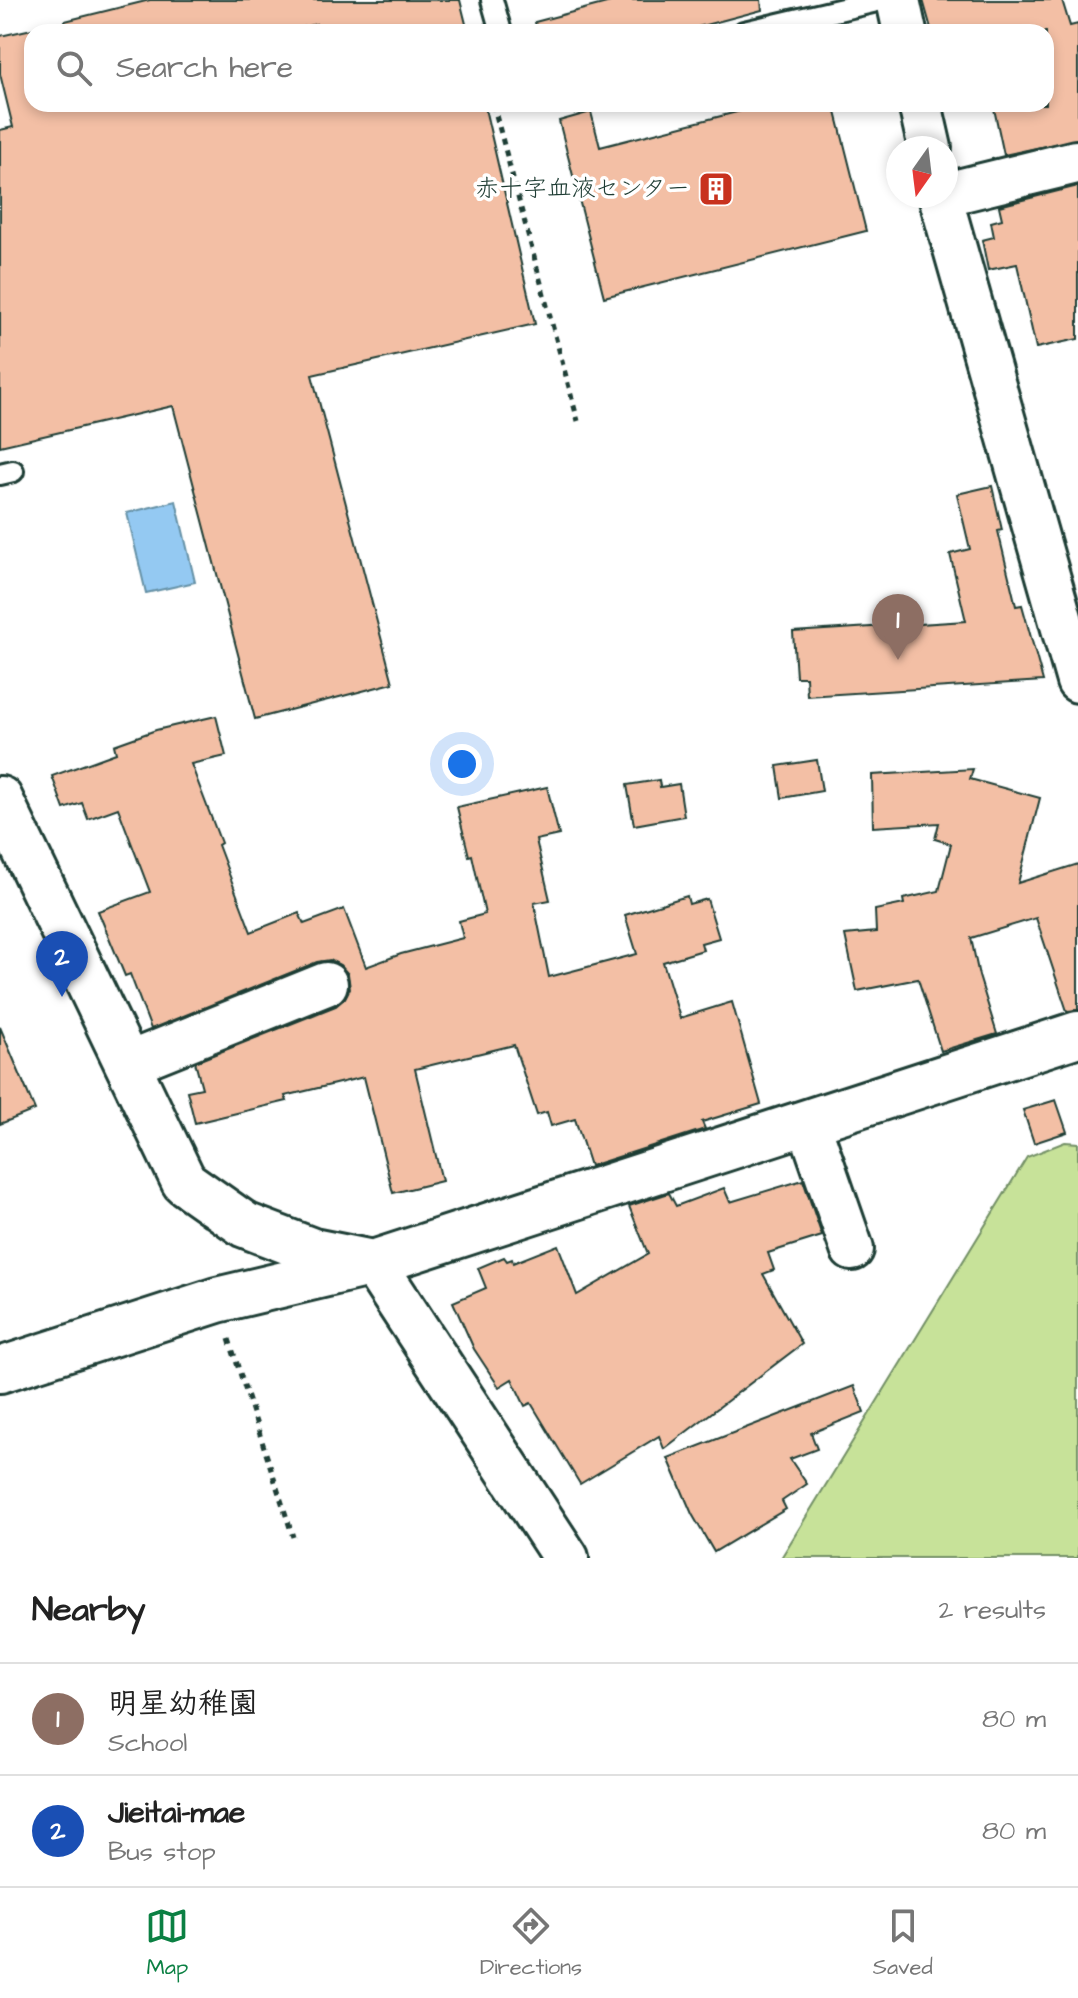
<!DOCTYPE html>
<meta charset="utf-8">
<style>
:root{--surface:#fff;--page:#f2f2f2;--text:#222;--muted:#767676;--line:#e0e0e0;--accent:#0b8043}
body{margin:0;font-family:"Architects Daughter","Klee One",sans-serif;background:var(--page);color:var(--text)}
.compass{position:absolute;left:886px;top:136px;width:72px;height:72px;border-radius:50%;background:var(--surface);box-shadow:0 4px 12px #0003;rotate:194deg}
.you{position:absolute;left:462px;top:764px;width:28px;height:28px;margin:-20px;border:6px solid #fff;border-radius:50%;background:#1a73e8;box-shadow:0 0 0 12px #1a73e833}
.badge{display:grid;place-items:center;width:52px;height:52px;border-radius:50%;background:var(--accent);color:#fff;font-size:26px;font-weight:700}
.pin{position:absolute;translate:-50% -66px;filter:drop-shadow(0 2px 4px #0008)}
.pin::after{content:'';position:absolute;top:42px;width:28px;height:24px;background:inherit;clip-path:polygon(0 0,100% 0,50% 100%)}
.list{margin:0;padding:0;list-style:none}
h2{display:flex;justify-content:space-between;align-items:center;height:104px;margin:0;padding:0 32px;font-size:34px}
h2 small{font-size:26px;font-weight:400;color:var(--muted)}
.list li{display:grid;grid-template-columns:52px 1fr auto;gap:24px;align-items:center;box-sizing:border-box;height:112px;padding:0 32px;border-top:2px solid var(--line)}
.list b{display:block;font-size:30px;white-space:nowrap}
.list p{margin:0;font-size:26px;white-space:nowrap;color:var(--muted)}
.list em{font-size:26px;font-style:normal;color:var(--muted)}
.icon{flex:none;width:44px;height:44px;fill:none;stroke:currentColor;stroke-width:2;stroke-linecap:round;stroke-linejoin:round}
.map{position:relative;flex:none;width:1078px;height:1558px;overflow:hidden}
.search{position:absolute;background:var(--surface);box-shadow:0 4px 12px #0003;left:24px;right:24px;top:24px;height:88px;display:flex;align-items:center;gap:20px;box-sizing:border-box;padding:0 28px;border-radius:24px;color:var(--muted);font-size:30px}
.sheet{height:328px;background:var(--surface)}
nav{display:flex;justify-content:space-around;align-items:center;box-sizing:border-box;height:112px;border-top:2px solid var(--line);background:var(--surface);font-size:22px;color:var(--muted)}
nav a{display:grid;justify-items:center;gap:4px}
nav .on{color:var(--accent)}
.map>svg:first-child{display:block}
.green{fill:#c7e299;stroke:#739066;stroke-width:2}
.water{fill:#94c9f2;stroke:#6591a6;stroke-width:2}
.building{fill:#f3bfa5;stroke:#1f3d34;stroke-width:2}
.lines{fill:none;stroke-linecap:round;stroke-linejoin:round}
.lane-casing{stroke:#1f3d34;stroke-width:26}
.street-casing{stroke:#1f3d34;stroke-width:48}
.secondary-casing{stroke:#1f3d34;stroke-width:50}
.path{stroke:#1f3d34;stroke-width:5;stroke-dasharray:6 6;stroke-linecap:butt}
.lane{stroke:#fff;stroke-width:20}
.street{stroke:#fff;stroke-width:42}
.secondary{stroke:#fff;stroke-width:44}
.labels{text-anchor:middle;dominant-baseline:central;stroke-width:7;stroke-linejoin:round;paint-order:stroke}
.poi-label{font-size:24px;fill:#1f3d34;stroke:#fff;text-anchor:end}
</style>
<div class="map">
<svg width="1078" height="1558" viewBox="0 0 1078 1558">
<rect width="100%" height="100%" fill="#fff"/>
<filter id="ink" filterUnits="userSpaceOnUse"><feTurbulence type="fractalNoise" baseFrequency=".0125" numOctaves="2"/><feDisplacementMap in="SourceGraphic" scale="16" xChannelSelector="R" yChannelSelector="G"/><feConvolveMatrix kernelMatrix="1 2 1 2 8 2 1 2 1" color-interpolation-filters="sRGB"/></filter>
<g filter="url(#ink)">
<polygon class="green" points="1065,1142 1078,1143 1078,1558 781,1558 1027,1157"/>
<polygon class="water" points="176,501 195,582 146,593 127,513"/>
<g class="building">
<polygon points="150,0 460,0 468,32 317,32 316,24 283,32 66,32 65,21"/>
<polygon points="618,0 761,0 762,10 679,32 537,32 535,22"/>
<polygon points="923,0 1062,0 1070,26 1078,24 1078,139 1004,155 993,104 1046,104 1046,32 932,32"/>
<polygon points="32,29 32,104 484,104 535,324 312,375 393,683 255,719 173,406 0,446 0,130 13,127 0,74 0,36"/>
<polygon points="768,104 834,104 866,231 604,297 559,121 591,112 600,147"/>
<polygon points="1078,186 1078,339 1036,348 1017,264 988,270 982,240 994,237 991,222 1002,219 999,206"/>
<polygon points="992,486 1002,530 998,531 1016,606 1022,605 1043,681 807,696 806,677 796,677 793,632 966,621 950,554 970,549 957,494"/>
<polygon points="216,716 226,756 191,764 221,843 218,845 251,932 299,913 304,924 344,909 366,967 401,954 463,938 459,921 485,914 472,855 469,856 457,807 547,787 559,835 536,840 550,900 534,903 549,977 637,954 625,915 687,896 689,904 707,899 719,938 701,943 703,950 663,962 680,1018 732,1002 761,1104 702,1122 705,1129 590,1166 575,1119 551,1126 547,1112 537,1115 514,1045 415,1069 442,1181 393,1193 364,1077 285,1096 287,1101 195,1123 187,1091 202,1088 195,1062 336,1006 345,998 350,988 348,974 340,965 330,960 317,962 151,1029 130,974 125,976 98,911 150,892 118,808 88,819 82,803 64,809 52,776 116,753 114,745 156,730"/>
<polygon points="817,760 822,791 782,798 777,766"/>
<polygon points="973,769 970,779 1040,798 1018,883 1078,864 1078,1010 1067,1011 1036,918 971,938 979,976 997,1034 941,1051 918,979 857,991 845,935 876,932 875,910 904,904 903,899 939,891 951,844 935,839 939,823 873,827 872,775"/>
<polygon points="659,780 660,787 679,784 684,816 634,825 627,785"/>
<polygon points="0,1027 35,1110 0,1124"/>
<polygon points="1056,1100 1067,1132 1034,1143 1023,1110"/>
<polygon points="803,1180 822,1236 768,1253 774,1270 763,1274 802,1344 664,1449 659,1436 580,1484 531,1403 525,1406 512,1379 499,1387 474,1349 453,1302 486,1288 478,1268 504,1257 507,1261 512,1259 513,1263 558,1245 577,1295 648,1254 629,1206 669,1193 676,1206 724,1188 730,1202"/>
<polygon points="854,1386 864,1412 811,1433 817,1449 790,1459 807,1484 782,1501 786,1509 714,1552 692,1514 668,1458"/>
</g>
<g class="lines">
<defs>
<g id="lane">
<polyline points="492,0 501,32"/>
<polyline points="744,32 881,0"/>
<polyline points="0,474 13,471"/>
</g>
<g id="street">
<polyline points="898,0 905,32"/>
<polyline points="920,104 930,148"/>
<polyline points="946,194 1076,162"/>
<polyline points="940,196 1078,681"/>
<polyline points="127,1064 326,984"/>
<polyline points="808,1122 852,1249"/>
</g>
<g id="secondary">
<polyline points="0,799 184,1182 245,1225 313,1251 373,1263 566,1558"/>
<polyline points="0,1370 217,1300 373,1263 1078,1034"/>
</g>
</defs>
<use href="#lane" class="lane-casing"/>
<use href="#street" class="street-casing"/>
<use href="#secondary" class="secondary-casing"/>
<g class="path">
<polyline points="493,104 578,421"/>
<polyline points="229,1339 293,1537"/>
</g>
<use href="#lane" class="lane"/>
<use href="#street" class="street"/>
<use href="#secondary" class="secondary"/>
</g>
</g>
<defs>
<symbol id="building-square" viewBox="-11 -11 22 22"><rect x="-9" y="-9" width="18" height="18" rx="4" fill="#c8321e" stroke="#fff"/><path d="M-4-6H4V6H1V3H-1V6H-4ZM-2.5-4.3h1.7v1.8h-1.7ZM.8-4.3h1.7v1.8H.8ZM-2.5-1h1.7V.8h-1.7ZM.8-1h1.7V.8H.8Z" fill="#fff"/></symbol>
</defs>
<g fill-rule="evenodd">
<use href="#building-square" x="696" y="169" width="40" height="40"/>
</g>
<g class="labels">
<g class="poi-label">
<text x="690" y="189">赤十字血液センター</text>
</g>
</g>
</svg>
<svg class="compass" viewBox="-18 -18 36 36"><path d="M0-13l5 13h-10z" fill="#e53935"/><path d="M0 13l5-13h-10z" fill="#767676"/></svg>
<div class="you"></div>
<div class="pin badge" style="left:898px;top:660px;background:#8d6e63">1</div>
<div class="pin badge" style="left:62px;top:997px;background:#1a4fb4">2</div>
<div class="search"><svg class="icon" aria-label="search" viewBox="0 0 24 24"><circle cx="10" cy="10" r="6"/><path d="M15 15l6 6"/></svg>Search here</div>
</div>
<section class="sheet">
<h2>Nearby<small>2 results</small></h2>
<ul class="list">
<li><span class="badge" style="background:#8d6e63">1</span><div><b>明星幼稚園</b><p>School</p></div><em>80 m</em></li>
<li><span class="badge" style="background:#1a4fb4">2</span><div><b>Jieitai-mae</b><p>Bus stop</p></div><em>80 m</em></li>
</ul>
</section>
<nav>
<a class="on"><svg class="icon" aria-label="map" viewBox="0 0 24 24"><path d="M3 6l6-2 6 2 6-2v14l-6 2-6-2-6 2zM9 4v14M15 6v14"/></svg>Map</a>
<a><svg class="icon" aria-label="directions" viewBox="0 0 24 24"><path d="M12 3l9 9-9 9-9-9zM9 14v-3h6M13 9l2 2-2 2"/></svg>Directions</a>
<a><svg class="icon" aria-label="saved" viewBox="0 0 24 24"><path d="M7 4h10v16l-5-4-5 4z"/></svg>Saved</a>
</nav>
